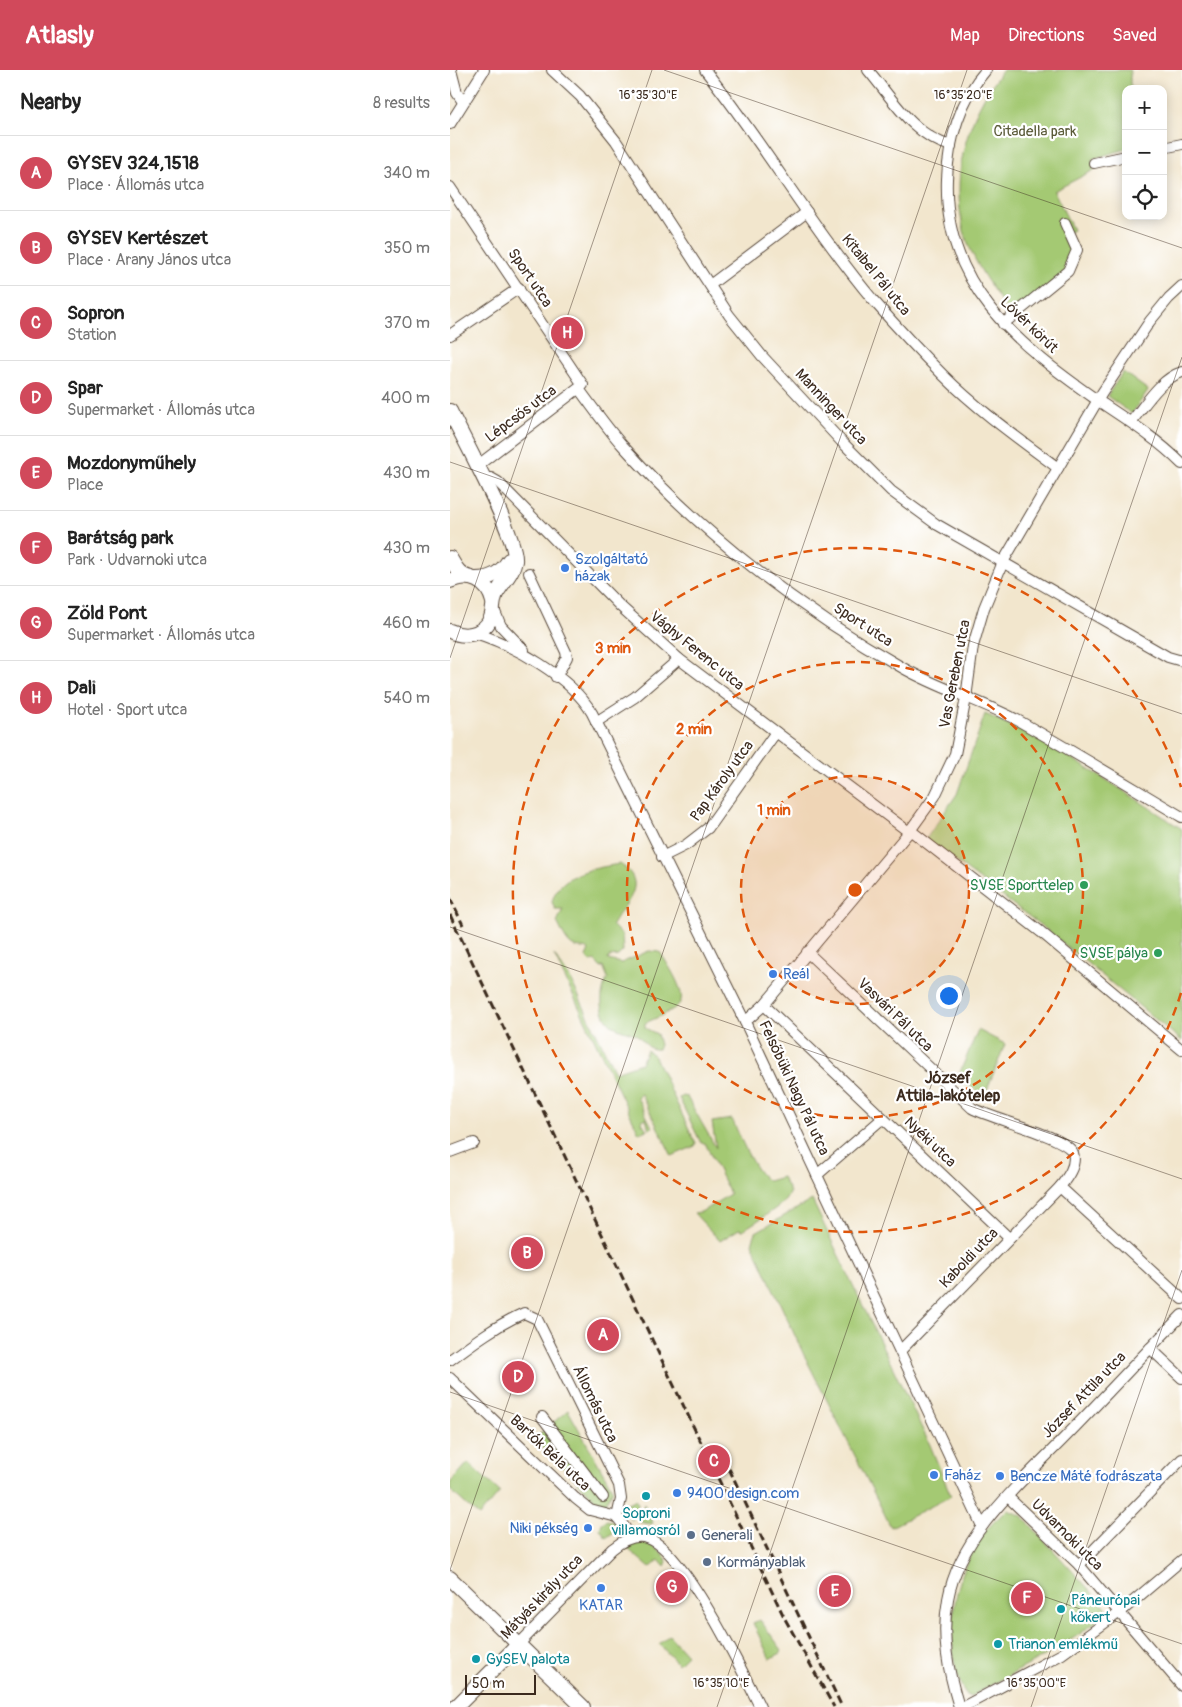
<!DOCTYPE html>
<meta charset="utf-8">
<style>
:root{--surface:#fff;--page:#f6f6f6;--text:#222;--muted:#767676;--line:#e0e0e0;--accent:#d1495b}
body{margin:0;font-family:Pangolin,sans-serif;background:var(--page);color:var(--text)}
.controls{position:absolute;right:15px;top:15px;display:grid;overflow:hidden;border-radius:10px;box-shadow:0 2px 12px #0003}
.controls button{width:45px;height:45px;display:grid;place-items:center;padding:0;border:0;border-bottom:1px solid var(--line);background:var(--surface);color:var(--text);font:25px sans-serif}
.scale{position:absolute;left:15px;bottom:12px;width:71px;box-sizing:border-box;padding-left:5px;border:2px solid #3b2a1e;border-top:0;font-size:14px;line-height:18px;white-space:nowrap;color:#3b2a1e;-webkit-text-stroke:4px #fff;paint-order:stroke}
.you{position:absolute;left:498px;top:925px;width:18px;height:18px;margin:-12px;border:4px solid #fff;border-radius:50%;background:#1a73e8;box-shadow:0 0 0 8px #1a73e833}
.badge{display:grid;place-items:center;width:32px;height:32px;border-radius:50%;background:var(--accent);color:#fff;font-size:16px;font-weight:700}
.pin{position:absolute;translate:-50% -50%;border:2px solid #fff;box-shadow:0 1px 5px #0006}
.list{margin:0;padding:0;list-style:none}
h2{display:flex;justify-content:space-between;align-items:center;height:65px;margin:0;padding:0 20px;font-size:21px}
h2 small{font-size:16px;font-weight:400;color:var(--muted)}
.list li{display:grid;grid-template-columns:32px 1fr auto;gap:15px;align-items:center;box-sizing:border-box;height:75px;padding:0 20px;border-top:1px solid var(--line)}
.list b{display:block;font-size:19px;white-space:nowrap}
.list p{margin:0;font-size:16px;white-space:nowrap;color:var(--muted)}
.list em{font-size:16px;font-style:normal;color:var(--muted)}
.icon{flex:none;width:28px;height:28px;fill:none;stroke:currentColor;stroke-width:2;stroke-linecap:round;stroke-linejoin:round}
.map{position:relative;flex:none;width:732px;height:1637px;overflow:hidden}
header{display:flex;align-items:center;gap:30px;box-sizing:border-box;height:70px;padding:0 25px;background:var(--accent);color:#fff}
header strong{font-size:24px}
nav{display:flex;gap:28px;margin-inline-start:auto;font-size:18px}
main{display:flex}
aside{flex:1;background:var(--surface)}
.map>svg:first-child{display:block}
.green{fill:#a4c973;stroke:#707a48}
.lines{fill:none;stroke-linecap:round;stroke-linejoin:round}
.street-casing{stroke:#564638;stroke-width:12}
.secondary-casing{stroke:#564638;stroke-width:16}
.street{stroke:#fff;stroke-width:10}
.secondary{stroke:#fff;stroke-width:14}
.rail{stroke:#3b2a1e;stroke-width:3;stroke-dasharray:8 4;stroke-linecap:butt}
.ticks{fill:none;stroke:#3b2a1e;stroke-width:1;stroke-opacity:0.45}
.ring{fill:none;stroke:#df570d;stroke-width:2.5;stroke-dasharray:9 6}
.shop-dot{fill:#3f7fe0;stroke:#fff;stroke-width:2}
.leisure-dot{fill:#2e9e5b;stroke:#fff;stroke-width:2}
.culture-dot{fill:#0f9aa8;stroke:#fff;stroke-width:2}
.service-dot{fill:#5c6f8a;stroke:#fff;stroke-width:2}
.labels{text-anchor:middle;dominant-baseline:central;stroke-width:4.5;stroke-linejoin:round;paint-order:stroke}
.park-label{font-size:15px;fill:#5a5a38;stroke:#fff}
.street-label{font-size:15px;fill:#3b2a1e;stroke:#fff}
.shop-label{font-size:15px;fill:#366cbe;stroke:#fff;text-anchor:start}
.leisure-label{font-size:15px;fill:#27864d;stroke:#fff;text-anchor:end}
.culture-label{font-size:15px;fill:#0d838f;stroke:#fff;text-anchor:start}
.service-label{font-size:15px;fill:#4e5e75;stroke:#fff;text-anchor:start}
.neighbourhood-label{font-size:16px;font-weight:bold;fill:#3b2a1e;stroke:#fff}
.ticks-label{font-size:12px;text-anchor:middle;fill:#3b2a1e;stroke:#fff;stroke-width:4.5;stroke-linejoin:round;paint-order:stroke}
.centre{fill:#df570d;stroke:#fff;stroke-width:2.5}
.ring-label{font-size:15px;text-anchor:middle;font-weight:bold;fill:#df570d;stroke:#fff;stroke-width:4.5;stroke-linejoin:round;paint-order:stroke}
</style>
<header>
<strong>Atlasly</strong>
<nav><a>Map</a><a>Directions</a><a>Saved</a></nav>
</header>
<main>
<aside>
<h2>Nearby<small>8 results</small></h2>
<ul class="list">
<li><span class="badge">A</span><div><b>GYSEV 324,1518</b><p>Place · Állomás utca</p></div><em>340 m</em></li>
<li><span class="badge">B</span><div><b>GYSEV Kertészet</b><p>Place · Arany János utca</p></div><em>350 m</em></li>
<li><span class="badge">C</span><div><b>Sopron</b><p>Station</p></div><em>370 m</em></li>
<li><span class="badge">D</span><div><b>Spar</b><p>Supermarket · Állomás utca</p></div><em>400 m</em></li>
<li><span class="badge">E</span><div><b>Mozdonyműhely</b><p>Place</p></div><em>430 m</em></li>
<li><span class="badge">F</span><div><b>Barátság park</b><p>Park · Udvarnoki utca</p></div><em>430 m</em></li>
<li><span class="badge">G</span><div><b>Zöld Pont</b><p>Supermarket · Állomás utca</p></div><em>460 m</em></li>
<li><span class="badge">H</span><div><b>Dali</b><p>Hotel · Sport utca</p></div><em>540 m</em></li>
</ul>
</aside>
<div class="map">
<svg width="732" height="1637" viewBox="0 0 732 1637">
<rect width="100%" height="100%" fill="#fff"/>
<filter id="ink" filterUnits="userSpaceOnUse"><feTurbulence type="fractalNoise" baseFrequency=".02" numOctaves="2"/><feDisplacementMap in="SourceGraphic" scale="10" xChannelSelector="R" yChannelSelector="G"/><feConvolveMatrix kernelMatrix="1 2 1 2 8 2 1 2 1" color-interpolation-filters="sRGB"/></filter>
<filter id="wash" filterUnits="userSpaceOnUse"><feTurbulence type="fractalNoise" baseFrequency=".0096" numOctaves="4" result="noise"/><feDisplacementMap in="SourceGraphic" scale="20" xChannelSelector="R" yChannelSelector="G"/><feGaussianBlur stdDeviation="1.12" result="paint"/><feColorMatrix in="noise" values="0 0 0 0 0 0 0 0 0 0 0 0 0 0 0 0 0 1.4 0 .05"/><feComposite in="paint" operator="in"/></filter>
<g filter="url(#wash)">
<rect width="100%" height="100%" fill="#f2e6cd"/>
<g class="green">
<path d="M553,0H680V14L683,19H676V79L642,89L644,100L604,121L623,160L614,165L622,182L617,202L560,244C543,219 526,197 516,168C498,111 516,45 553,0Z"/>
<polygon points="673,302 698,320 682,344 657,326"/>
<path d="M535,644C605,674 669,718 732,759V971L597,860L476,769L507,724Z"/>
<path d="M170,794C201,814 173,835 162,855L172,865L173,881L168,886L159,887L158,890L171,893L199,881L210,882C216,892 237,922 230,933C224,941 204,949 195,953V958L207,964L210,975L208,979C198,981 194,970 187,965C179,961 169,960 162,955C148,943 150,921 158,908L153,896L151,898L145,891L141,892L136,886L139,880C134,877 129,879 123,876C116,873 111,859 107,852L113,839H105L102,832C108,803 145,798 170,794Z"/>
<polygon points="104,885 120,908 165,1002 191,993 197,980 205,987 246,1074 245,1076 222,1086 191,1024 187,1027 202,1057 199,1060 196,1048 191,1051 197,1060 189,1063"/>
<polygon points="528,960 555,974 535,1025 507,1009"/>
<path d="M232,1026L237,1027L266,1078L262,1052L282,1049C290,1066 303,1101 318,1111L332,1107L340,1122C338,1124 338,1127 336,1129C333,1135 301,1155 293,1160L289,1159L270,1171L244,1143L251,1142L280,1124L255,1073H251L229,1028Z"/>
<polygon points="362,1130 480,1375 501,1426 441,1457 353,1283 302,1173 306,1162"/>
<polygon points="118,1340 163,1420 153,1437 84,1369"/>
<polygon points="18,1393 50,1422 29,1446 0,1420 0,1413"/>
<polygon points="185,1430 188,1433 187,1445 181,1450 175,1437 177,1433"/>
<polygon points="194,1434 203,1453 202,1454 188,1452"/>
<path d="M558,1440L572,1446L657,1539C642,1565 549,1610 519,1627C509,1617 506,1602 504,1588C497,1536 513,1472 558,1440Z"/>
<polygon points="157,1450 164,1452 169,1458 156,1468 150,1459 152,1453"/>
<path d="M184,1473C200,1472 209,1478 217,1491L215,1497L209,1490L200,1498L177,1478Z"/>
<polygon points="310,1550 332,1580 331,1583 320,1589 303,1553"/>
<polygon points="219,1565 237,1585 228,1594 209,1574"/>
</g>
</g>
<g filter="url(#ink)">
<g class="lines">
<defs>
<g id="street">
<polyline points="1,0 7,23 13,32"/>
<polyline points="102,0 130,26 166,71 279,245 312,286 391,371 441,421 486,454 718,587 732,591"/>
<path d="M255,0C314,74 362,157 423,230C445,255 469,281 493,305C528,340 569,369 608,398"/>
<path d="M418,0C442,28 463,66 501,76"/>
<path d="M536,0C511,28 498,71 497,109C493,215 567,274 647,330C677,350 706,368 732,394"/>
<polyline points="0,54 34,0"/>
<polyline points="713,78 732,74"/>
<polyline points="644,93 676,86"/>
<polyline points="0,117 133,315 27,396"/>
<polyline points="260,215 357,142"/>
<polyline points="553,254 618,201 627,180 615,153"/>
<polyline points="0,265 69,218"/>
<path d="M129,319C143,338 157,358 173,376C252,464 350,540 453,598C490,619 532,631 569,651C624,682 678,715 732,747"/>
<path d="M681,352C695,335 710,309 732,302"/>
<polyline points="32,408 41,408 48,412 170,536 229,589 459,762"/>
<polyline points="79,503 116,582 117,587 106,607"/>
<polyline points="43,537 51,556 74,580"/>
<path d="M25,563C64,575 121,607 142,643L295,952L532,1456"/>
<polyline points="146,652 185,627 229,589"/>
<polyline points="460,760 591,862 732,980"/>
<polyline points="212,787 236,775 258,758 326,662"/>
<path d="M357,882L522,1038C541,1049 616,1066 623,1083C627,1095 617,1108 610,1117L732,1229"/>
<polyline points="314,935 559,1168"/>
<polyline points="295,952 314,935 459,762 485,726 505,684 516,628 523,576 534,538 553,492 652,323 700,251 719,228 732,216"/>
<polyline points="0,1082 24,1073"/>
<polyline points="367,1105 433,1048"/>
<polyline points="700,1278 732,1308"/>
<polyline points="450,1281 610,1117"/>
<path d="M0,1290C24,1272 47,1255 74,1243L87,1249L169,1415L171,1429L167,1447"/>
<polyline points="0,1308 125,1428 140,1440 167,1447 179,1463"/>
<polyline points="92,1347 153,1427"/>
<polyline points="558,1427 629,1495 732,1616"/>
<polyline points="629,1495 732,1389"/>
<path d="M68,1575L162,1479C172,1471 185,1464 197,1468C233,1478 293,1602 310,1637"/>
<path d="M509,1637C498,1601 491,1566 498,1529C510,1462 577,1407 622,1360C659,1322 695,1283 732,1245"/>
<polyline points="513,1637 612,1584 674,1539 732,1490"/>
</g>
<g id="secondary">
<path d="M0,341C13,368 68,468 65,491C63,503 52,513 46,524C42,533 44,542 40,550C32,565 14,568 0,561"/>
<path d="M0,488C5,497 10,506 21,508"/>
<path d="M26,509C41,509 51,503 59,490"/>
<path d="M0,511C19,502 38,511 43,532"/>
<polyline points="0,1508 133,1637"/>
<polyline points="6,1637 68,1575"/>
</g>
</defs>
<use href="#street" class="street-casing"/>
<use href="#secondary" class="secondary-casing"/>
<use href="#street" class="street"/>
<use href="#secondary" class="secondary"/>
<g class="rail">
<polyline points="0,828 13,855"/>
<polyline points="0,845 335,1549 384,1637"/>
<polyline points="274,1388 392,1637"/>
</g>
</g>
</g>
<path class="ticks" d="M214,0L732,178M0,392L732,644M0,588L202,0M0,857L732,1109M0,1322L732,1574M0,1500L517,0M267,1637L732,287M581,1637L732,1200"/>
<circle cx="405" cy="820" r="114" fill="#df570d" fill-opacity=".12"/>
<g class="ring">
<circle cx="405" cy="820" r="114"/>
<circle cx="405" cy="820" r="228"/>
<path d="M731 923A342 342 0 1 1 731 717"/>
</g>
<g class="shop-dot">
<circle cx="115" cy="498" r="5"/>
<circle cx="323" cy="904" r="5"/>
<circle cx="484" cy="1405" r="5"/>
<circle cx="550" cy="1406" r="5"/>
<circle cx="227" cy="1423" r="5"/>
<circle cx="138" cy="1458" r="5"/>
<circle cx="151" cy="1518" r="5"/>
</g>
<g class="leisure-dot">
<circle cx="634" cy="815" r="5"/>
<circle cx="708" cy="883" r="5"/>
</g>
<g class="culture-dot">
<circle cx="196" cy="1426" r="5"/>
<circle cx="611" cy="1539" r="5"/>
<circle cx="548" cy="1574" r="5"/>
<circle cx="26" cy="1589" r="5"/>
</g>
<g class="service-dot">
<circle cx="241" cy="1465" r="5"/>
<circle cx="257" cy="1492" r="5"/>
</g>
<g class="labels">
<g class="park-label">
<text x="585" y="61">Citadella park</text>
</g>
<g class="street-label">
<text transform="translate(426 205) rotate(51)">Kitaibel Pál utca</text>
<text transform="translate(80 208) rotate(56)">Sport utca</text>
<text transform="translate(579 255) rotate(44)">Lővér körút</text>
<text transform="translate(381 337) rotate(47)">Manninger utca</text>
<text transform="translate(71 344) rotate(-37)">Lépcsős utca</text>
<text transform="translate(413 555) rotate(33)">Sport utca</text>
<text transform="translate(247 581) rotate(39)">Vághy Ferenc utca</text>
<text transform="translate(505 604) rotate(-79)">Vas Gereben utca</text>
<text transform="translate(272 711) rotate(-54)">Pap Károly utca</text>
<text transform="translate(445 945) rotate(44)">Vasvári Pál utca</text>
<text transform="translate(344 1018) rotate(65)">Felsőbüki Nagy Pál utca</text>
<text transform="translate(480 1072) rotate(44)">Nyéki utca</text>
<text transform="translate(519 1188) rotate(-46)">Kaboldi utca</text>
<text transform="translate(634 1325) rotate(-46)">József Attila utca</text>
<text transform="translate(145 1334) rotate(64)">Állomás utca</text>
<text transform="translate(100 1383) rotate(43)">Bartók Béla utca</text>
<text transform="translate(617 1465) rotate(45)">Udvarnoki utca</text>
<text transform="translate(92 1527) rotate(-46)">Mátyás király utca</text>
</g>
<g class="shop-label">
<text x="125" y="489">Szolgáltató<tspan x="125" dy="17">házak</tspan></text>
<text x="333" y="904">Reál</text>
<text x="494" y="1405">Faház</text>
<text x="560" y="1406">Bencze Máté fodrászata</text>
<text x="237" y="1423">9400 design.com</text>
<text x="128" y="1458" text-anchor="end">Niki pékség</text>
<text x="151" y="1535" text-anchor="middle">KATAR</text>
</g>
<g class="leisure-label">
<text x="624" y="815">SVSE Sporttelep</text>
<text x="698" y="883">SVSE pálya</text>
</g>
<g class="culture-label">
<text x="196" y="1443" text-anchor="middle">Soproni<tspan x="196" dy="17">villamosról</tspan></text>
<text x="621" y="1530">Páneurópai<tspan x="621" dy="17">kőkert</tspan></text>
<text x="558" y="1574">Trianon emlékmű</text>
<text x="36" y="1589">GySEV palota</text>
</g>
<g class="service-label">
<text x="251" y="1465">Generali</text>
<text x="267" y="1492">Kormányablak</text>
</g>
<g class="neighbourhood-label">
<text x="498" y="1008">József<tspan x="498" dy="18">Attila-lakótelep</tspan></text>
</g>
</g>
<g class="ticks-label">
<text x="198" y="29">16°35'30"E</text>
<text x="513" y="29">16°35'20"E</text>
<text x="271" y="1617">16°35'10"E</text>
<text x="586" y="1617">16°35'00"E</text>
</g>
<circle cx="405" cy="820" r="8" class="centre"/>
<g class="ring-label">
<text x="163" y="583">3 min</text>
<text x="244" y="664">2 min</text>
<text x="324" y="745">1 min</text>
</g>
</svg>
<div class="controls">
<button>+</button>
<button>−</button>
<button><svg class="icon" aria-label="locate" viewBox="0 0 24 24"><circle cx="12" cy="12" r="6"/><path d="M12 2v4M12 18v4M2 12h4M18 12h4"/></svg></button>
</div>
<div class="scale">50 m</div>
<div class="you"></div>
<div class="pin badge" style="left:153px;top:1265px">A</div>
<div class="pin badge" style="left:77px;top:1183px">B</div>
<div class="pin badge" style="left:264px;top:1391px">C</div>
<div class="pin badge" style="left:68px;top:1307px">D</div>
<div class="pin badge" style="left:385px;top:1521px">E</div>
<div class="pin badge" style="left:577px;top:1528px">F</div>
<div class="pin badge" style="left:222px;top:1517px">G</div>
<div class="pin badge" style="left:117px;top:263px">H</div>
</div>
</main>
